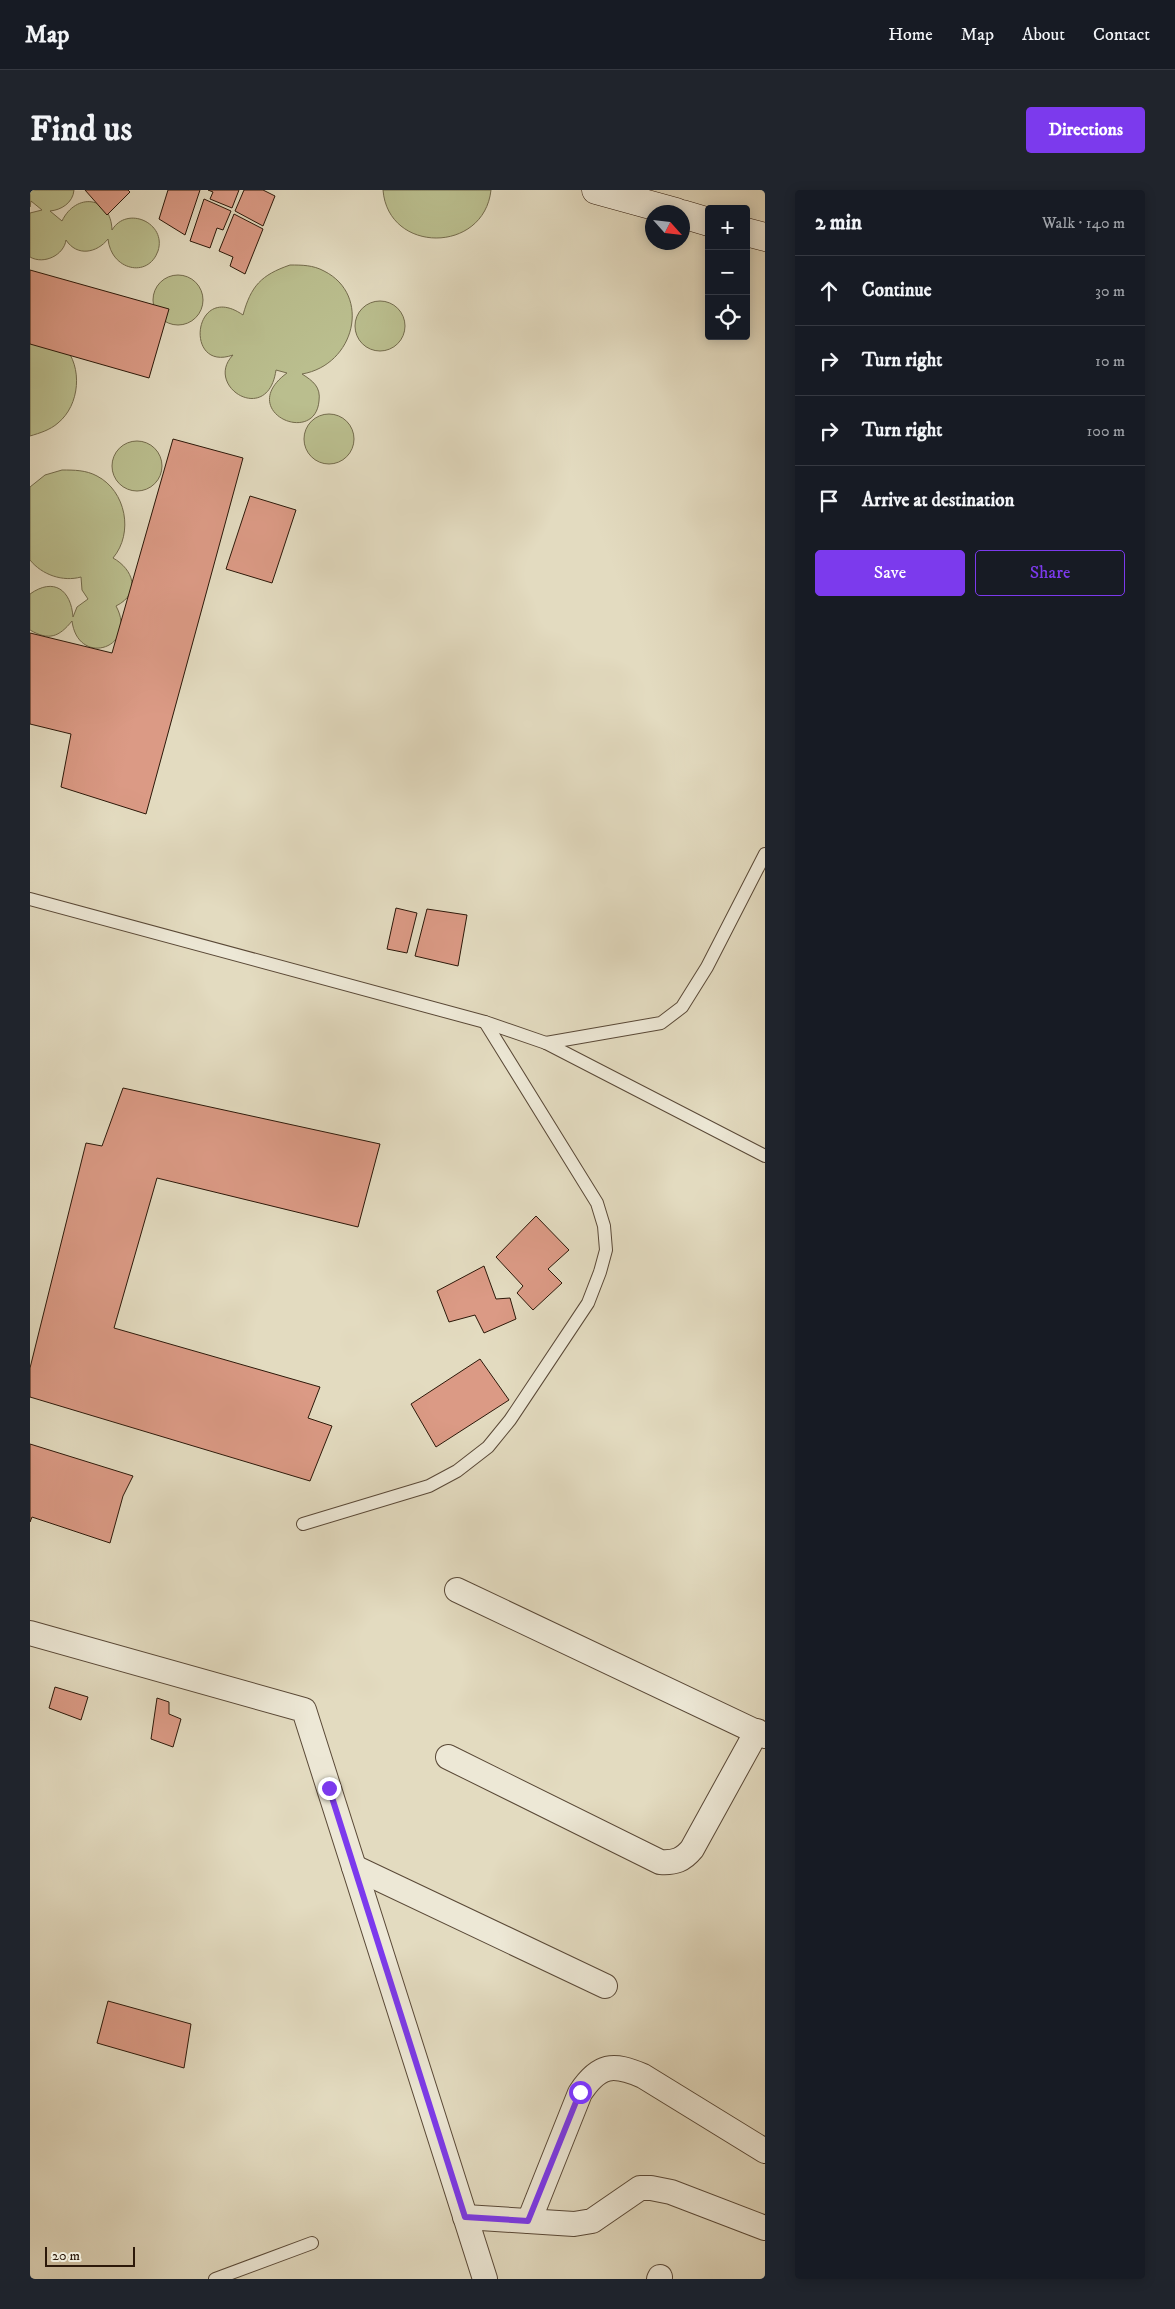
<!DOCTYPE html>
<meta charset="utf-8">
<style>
:root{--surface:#171b24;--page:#20242c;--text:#f1f3f6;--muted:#9ea1a6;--line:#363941;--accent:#7c3aed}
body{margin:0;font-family:"IM FELL DW Pica",serif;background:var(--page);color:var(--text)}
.controls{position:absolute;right:15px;top:15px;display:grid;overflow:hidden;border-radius:5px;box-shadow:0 2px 12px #0003}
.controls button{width:45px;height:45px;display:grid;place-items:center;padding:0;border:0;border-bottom:1px solid var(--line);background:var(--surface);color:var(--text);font:25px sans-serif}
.compass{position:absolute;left:615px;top:15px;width:45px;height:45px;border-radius:50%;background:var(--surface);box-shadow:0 2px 12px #0003;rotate:117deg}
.scale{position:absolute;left:15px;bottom:12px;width:90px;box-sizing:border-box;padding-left:5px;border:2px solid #2c1809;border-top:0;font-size:14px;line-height:18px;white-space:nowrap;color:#2c1809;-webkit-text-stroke:4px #ede8d6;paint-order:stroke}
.stop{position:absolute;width:15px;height:15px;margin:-11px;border:4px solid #7c3aed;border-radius:50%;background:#fff}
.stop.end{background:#7c3aed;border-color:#fff;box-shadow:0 1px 5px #0008}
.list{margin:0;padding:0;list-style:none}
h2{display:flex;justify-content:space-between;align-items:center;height:65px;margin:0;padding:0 20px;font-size:21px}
h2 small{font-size:16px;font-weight:400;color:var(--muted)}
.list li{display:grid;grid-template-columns:32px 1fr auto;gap:15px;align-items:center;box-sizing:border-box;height:70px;padding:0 20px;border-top:1px solid var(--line)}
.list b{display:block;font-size:19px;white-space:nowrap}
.list em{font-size:16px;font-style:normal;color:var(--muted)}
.actions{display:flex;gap:10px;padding:15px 20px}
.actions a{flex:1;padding:11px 0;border:1px solid var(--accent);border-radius:5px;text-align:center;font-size:18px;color:var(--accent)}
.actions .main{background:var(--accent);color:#fff}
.icon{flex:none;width:28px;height:28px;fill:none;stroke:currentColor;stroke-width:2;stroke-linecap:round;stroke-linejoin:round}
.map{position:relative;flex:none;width:735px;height:2089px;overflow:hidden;border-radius:5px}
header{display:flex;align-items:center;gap:30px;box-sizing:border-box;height:70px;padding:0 25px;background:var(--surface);border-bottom:1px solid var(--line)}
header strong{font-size:24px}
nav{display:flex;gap:28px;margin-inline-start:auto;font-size:18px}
.intro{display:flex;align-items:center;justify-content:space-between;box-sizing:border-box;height:120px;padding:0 30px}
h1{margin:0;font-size:35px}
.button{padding:12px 22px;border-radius:5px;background:var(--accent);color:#fff;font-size:18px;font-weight:700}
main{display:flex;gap:30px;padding:0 30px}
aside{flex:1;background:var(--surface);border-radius:5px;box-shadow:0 2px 12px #0003}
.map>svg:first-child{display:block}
.green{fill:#babe8e;stroke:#736b4c}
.building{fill:#db9a85;stroke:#2c1809}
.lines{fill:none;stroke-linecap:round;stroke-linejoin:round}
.lane-casing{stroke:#5a4937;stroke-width:14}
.street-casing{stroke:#5a4937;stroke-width:26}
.secondary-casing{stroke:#2c1809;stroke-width:29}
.lane{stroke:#ede8d6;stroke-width:12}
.street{stroke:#ede8d6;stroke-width:24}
.secondary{stroke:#ede8d6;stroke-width:28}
.route{stroke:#7c3aed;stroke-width:6}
</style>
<header>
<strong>Map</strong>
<nav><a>Home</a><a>Map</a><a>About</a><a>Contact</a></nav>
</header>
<div class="intro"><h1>Find us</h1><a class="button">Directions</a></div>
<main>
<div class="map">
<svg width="735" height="2089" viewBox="0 0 735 2089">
<rect width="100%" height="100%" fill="#e3dbc0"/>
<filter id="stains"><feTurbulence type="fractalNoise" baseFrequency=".004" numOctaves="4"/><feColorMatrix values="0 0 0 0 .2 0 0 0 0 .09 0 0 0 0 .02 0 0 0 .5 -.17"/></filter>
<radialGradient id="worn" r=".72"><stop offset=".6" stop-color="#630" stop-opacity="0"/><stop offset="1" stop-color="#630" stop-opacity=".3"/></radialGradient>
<g class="green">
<path d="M0,0H44C43,13 31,20 20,21L32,31C46,2 81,6 82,40C97,15 137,33 128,61C118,89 81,80 78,49C67,63 47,67 36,50C34,65 14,75 0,67V23L12,20L1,11L0,17Z"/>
<path d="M353,0H461C454,64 358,64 353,0Z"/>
<path d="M260,75C272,75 283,75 294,81C342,105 325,175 272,184C283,191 291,197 289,211C285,257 205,221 257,183L246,180C238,237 173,196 203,165C153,183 163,90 213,125C221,96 231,85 260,75Z"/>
<circle cx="148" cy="110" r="25"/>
<circle cx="350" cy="136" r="25"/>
<path d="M0,138C10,143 27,148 34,156C53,177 50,215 28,233C20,240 10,243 0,246Z"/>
<circle cx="299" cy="249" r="25"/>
<circle cx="107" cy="276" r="25"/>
<path d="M32,280C44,280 56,280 67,286C96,301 104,343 83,368C103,379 112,403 86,416C109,458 48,478 42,431C29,447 19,451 0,440V404C24,387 41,400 43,427L47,417L58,409L52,400L51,387C33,392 12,385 0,370V297L15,285Z"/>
</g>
<g class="building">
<polygon points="55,0 98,0 100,2 77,25"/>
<polygon points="138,0 170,0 155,45 129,29"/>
<polygon points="178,0 209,0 202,18 180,9 183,2"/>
<polygon points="214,0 233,0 245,6 233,36 205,21"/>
<polygon points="174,9 201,21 193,40 187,38 180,58 160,51"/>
<polygon points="204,24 233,39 215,84 200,76 203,67 189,61"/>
<polygon points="0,80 139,119 119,188 0,154"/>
<polygon points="143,249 213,268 116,624 31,597 41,544 0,534 0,443 82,463"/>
<polygon points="220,306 266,320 242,393 196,379"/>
<polygon points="366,718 387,723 377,763 357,759"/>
<polygon points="397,719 437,725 428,776 385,766"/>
<polygon points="93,898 350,954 328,1037 127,988 84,1138 290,1197 278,1228 302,1236 280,1291 0,1207 0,1178 56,953 72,956"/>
<polygon points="506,1026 539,1060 518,1079 532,1093 503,1120 487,1103 493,1096 466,1067"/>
<polygon points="454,1076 466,1109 480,1108 486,1129 454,1143 445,1125 419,1132 407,1101"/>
<polygon points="450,1169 479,1210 406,1257 381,1214"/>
<polygon points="0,1254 103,1286 93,1306 80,1353 2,1327 0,1332"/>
<polygon points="25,1497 58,1507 51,1530 19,1518"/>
<polygon points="127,1508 139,1512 139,1524 151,1529 143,1557 121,1549"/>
<polygon points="78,1811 161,1834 154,1878 67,1853"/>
</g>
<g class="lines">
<defs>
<g id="lane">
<polyline points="0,709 455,832 516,853 735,966"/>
<polyline points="516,853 631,833 652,817 677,777 735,664"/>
<polyline points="273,1334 399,1296 427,1281 458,1257 480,1230 558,1113 570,1082 576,1060 574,1036 567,1013 455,832"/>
<polyline points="185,2089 282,2053"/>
</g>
<g id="street">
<polyline points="427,1400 735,1546"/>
<polyline points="0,1443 274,1520 455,2089"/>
<path d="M418,1567L630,1672C645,1673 653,1670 662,1659L727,1541"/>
<polyline points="324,1677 575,1796"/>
<polyline points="435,2027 544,2034 562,2031 610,1998 621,1998 641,2002 735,2038"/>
<path d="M499,2031L550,1903C569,1874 583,1873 613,1886L735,1961"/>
<polyline points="629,2089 630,2087"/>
</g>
<g id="secondary">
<polyline points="566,0 646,22"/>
<polyline points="652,24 679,32"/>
<polyline points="716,42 735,47"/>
</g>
</defs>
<use href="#lane" class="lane-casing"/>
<use href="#street" class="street-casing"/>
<use href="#secondary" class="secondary-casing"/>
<use href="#lane" class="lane"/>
<use href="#street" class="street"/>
<use href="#secondary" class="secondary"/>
</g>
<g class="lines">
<polyline class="route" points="299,1598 435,2027 498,2031 550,1902"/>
</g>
<rect width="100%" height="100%" filter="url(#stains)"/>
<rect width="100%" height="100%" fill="url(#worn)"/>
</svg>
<div class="controls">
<button>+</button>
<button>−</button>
<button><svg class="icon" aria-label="locate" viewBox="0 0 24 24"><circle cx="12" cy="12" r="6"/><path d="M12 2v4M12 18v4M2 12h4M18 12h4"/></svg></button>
</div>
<svg class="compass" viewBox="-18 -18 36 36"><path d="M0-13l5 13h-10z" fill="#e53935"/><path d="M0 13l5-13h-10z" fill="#9ea1a6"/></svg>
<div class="scale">20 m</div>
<div class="stop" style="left:550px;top:1902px"></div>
<div class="stop end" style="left:299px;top:1598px"></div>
</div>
<aside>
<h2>2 min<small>Walk · 140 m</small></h2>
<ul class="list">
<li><svg class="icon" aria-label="ahead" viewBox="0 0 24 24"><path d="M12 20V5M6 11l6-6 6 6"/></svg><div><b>Continue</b></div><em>30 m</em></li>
<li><svg class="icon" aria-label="right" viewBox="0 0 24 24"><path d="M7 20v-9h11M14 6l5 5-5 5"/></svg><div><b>Turn right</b></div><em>10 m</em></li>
<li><svg class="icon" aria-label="right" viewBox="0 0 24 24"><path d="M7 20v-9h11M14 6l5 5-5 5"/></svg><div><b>Turn right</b></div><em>100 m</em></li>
<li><svg class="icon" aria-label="arrive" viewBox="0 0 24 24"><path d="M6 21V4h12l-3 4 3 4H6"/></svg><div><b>Arrive at destination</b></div></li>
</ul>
<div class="actions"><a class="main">Save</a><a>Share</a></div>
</aside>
</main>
